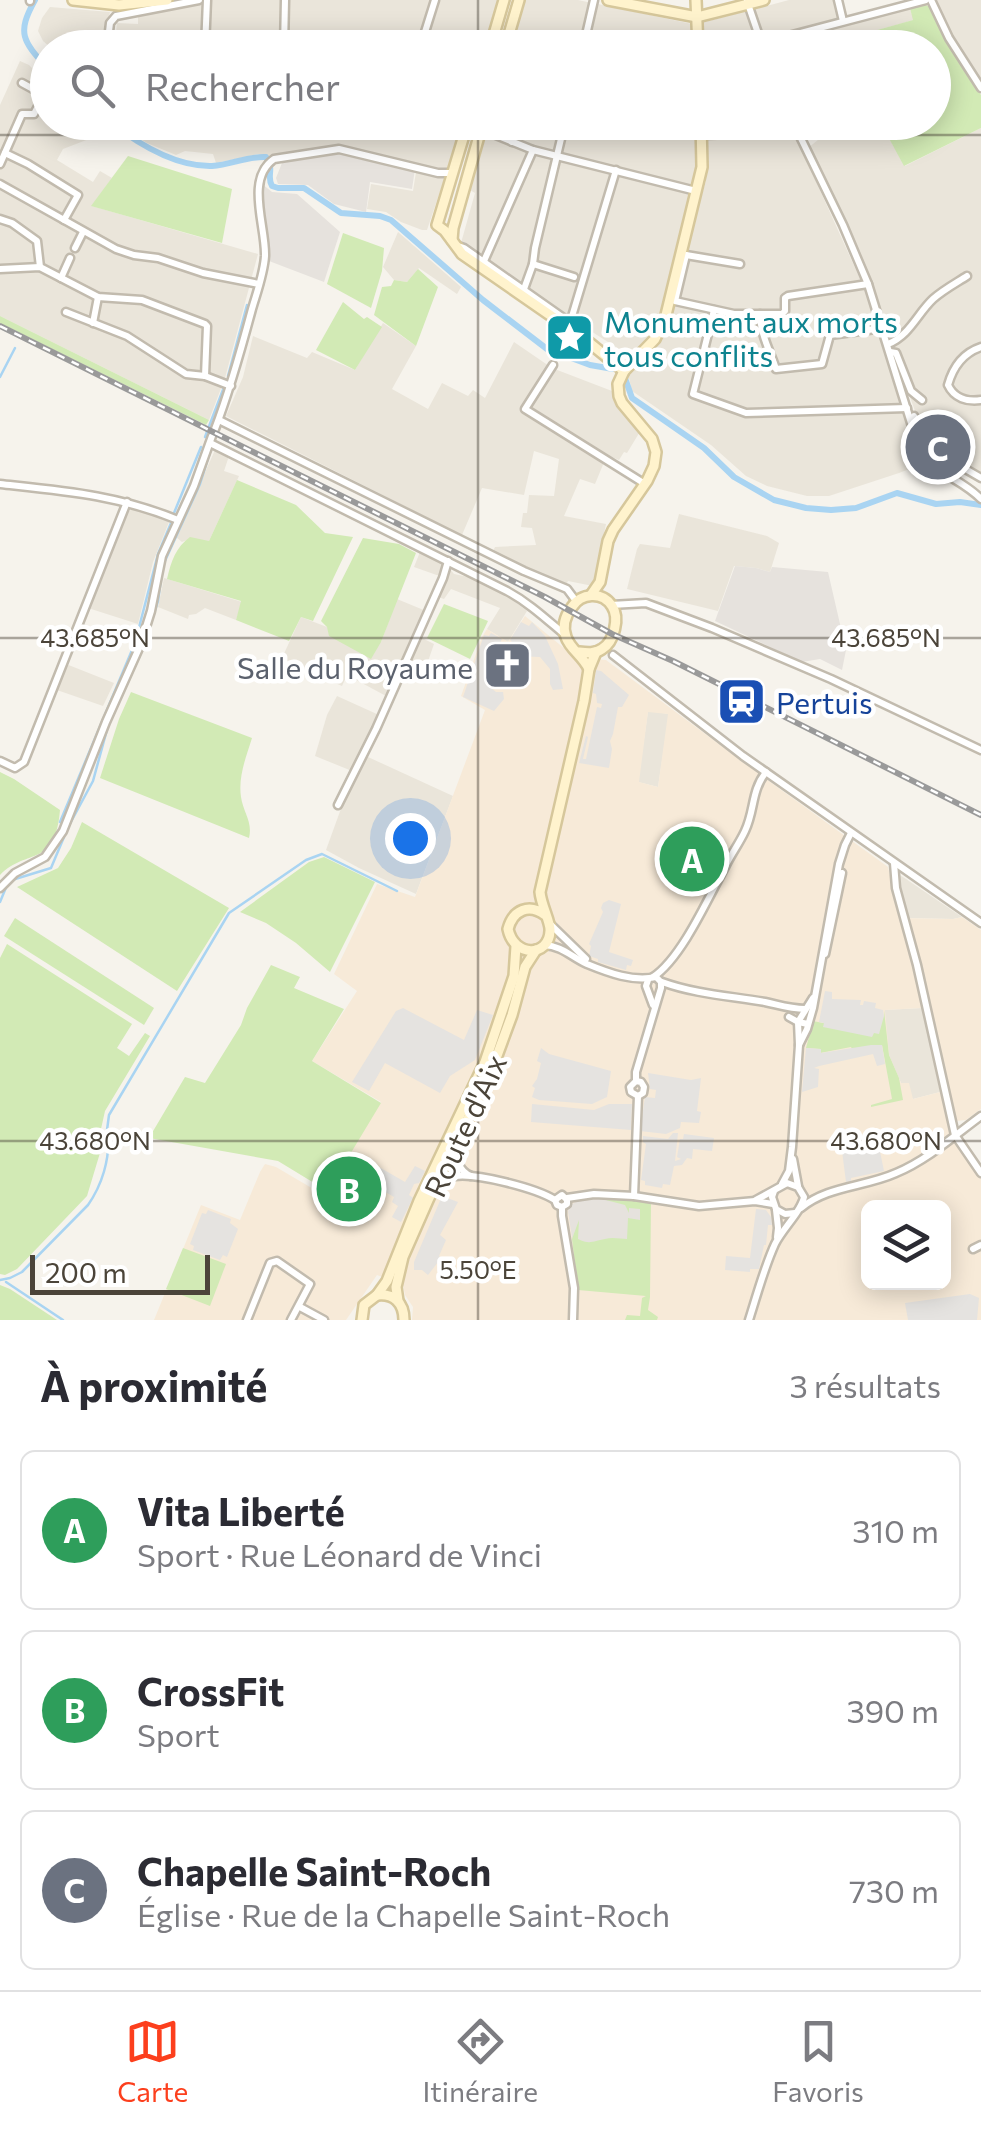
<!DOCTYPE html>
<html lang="fr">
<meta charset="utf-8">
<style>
:root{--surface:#fff;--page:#f2f2f3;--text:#2b2b33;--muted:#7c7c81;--line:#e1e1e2;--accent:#fc3f1d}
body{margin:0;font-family:Commissioner,sans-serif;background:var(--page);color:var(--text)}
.controls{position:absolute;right:30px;bottom:30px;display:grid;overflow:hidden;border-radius:15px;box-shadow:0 5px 25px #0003}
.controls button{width:90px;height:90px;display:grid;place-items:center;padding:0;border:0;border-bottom:2px solid var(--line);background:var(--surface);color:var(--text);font:50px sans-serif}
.scale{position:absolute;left:30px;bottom:25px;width:180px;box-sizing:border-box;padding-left:10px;border:5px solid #4b4439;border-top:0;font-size:28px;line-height:35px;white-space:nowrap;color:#4b4439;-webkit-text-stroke:8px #fff;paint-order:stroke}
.you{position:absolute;left:410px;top:838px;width:35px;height:35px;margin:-25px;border:8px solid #fff;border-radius:50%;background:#1a73e8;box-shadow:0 0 0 15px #1a73e833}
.badge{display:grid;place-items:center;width:65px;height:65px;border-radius:50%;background:var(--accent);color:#fff;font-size:32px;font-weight:700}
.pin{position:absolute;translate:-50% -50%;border:5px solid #fff;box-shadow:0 2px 10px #0006}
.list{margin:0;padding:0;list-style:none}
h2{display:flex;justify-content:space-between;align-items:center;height:130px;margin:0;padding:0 40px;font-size:42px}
h2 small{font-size:32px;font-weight:400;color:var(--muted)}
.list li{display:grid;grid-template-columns:65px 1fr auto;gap:30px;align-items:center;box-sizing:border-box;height:160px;margin:0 20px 20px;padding:0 20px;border:2px solid var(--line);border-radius:15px}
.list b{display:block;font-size:38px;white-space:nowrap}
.list p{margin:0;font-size:32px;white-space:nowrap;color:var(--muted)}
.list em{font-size:32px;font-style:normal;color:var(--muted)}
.icon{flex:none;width:55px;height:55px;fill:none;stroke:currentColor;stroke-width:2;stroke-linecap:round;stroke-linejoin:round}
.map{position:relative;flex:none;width:981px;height:1320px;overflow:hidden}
.search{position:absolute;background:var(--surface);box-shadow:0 5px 25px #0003;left:30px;right:30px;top:30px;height:110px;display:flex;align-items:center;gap:25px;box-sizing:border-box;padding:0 35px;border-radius:55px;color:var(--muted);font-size:38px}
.sheet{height:670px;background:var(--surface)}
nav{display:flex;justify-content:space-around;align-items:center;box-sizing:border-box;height:140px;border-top:2px solid var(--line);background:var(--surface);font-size:28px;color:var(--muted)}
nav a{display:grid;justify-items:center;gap:5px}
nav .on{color:var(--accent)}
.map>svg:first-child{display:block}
.residential{fill:#eae5da}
.commercial{fill:#f7ead8;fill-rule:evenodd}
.industrial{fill:#e6e2dd}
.green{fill:#d2eab5}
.parking{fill:#e5e3e0}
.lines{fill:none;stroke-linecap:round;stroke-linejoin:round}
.stream{stroke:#a9d4f2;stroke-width:2.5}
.canal{stroke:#a9d4f2;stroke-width:6}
.street-casing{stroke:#c2bbae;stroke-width:11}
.secondary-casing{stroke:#d6c79b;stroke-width:14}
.street{stroke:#fff;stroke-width:6}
.secondary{stroke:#fff3cd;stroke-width:9}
.rail-casing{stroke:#9a9a9a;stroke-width:6}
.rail{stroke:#fff;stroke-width:2.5;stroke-dasharray:8;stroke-linecap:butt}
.ticks{fill:none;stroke:#4b4439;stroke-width:2.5;stroke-opacity:0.45}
.labels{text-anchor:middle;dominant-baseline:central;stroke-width:9;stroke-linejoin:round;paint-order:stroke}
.culture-label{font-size:30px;fill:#0d838f;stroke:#fff;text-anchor:start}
.worship-label{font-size:30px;fill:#5b616d;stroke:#fff;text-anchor:end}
.transit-label{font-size:30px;fill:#164399;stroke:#fff;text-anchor:start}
.street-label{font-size:30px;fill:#4b4439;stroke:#fff}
.ticks-label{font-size:25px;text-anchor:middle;fill:#4b4439;stroke:#fff;stroke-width:9;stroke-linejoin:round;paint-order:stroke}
</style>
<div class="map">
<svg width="981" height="1320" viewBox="0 0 981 1320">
<rect width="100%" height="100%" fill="#f6f3ec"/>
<g class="residential">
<polygon points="198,0 284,0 283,47 110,48 111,32 116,32 117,23 138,24 138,14"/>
<polygon points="286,0 500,0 485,48 286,47"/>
<polygon points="524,0 578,0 592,3 581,47 510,48"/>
<polygon points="789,0 835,0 840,19 763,38 752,10"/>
<polygon points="934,0 981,0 981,80 954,41"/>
<polygon points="598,4 692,24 694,47 588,48"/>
<polygon points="50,7 110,12 103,47 50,47 43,41 38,31 42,18"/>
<polygon points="910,8 914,20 845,39 849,47 766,48 766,46"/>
<polygon points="747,11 760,47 702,47 701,23"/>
<polygon points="20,61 29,65 47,83 48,122 95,123 98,126 89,139 63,149 57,160 93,182 100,171 112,178 92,206 258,254 225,378 209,420 0,316 0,105"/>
<polygon points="452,122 462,126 427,230 422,230 401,222 386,212 367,209 371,184 413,191 416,172 436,176 432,169 359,149 332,147 270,157 258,154 216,163 213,154 185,151 176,155 147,143 116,123"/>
<polygon points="488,123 563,123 555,152 487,129"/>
<polygon points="568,123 698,123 700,159 693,187 560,153"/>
<polygon points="839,123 866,123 873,134 885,131 905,166 981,128 981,476 929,444 923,433 856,248 808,148"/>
<polygon points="485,135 529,153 483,257 461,243 475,193 468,189"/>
<polygon points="795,135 861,281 859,285 785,294 783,311 780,312 735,312 677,299 691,232 706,181 706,138"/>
<polygon points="534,154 554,159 530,255 530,266 523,285 488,260"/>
<polygon points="559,160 613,173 568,316 528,290"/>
<polygon points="619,175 691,193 660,320 639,350 630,356 575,321 603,218"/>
<polygon points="398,232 461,287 457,294 419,268 407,282 394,280 383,267"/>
<polygon points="866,288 900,401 914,456 919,465 899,473 829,496 807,496 767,486 746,476 711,445 632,391 628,374 662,337 676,303 703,309 782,317 787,297"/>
<polygon points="383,323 416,346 392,389 428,409 442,383 468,396 473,390 485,398 514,342 552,368 612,391 621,410 641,430 627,453 624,452 619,460 607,455 595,484 580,479 564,516 606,524 593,586 568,581 566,585 493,551 495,547 536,545 532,528 521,527 523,513 527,513 529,495 554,496 559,459 534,451 524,495 482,488 462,535 226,416 243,377 253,336 307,358 312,352 355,370"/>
<polygon points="215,450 229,456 224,471 239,476 209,541 187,540 182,542 176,537"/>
<polygon points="135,508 169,522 153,562 138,624 88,608 127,512"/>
<polygon points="679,514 767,536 779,543 770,572 756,568 734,566 718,611 627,589 637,549 640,544 670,548"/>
<polygon points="420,552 444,562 454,574 473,578 509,597 527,611 508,642 487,629 500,608 451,589 444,599 438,597 445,578 414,567"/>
<polygon points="164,578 242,602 236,620 205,608 196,614 189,615 188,619 158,607"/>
<polygon points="397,599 426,611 414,634 434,644 426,667 404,658 386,696 347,675 342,686 281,660 301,617 327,627 329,630 381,642"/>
<polygon points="66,664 114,683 103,706 54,689"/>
<polygon points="337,696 379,715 366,747 352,771 315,756 327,715"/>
<polygon points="648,711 669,714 658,787 638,782"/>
<polygon points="368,757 453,796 416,894 359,868 326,850 351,781"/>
<polygon points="898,874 906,879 962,917 953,919 906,918"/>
<polygon points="922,1008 940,1092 913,1099 901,1083 889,1055 884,1010"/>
</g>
<path class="commercial" d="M525,616L576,658L606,660L751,768L888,867L900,918L953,919L962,917L981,930V1109L966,1120L956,1121L950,1126L957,1145L981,1179V1320H412L413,1307L405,1295L403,1285L377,1275L346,1320H154L201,1205L240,1220L260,1172L265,1164L276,1167L315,1190L328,1180L381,1102L312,1061L357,991L334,974L377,884L415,897L485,710L461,696L482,637L487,629L508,642ZM648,712L668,714L658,787L639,782ZM922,1008L940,1092L913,1099L909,1083H901L889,1055L885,1010ZM868,1208H944V1282H868Z"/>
<g class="industrial">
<polygon points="340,152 415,169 412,189 370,182 366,212 334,204 308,185 278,184 276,178 282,163"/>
<polygon points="262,184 272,192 297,194 340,232 324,282 269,261"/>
<polygon points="735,566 756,568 770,572 772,567 828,572 846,650 842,670 820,659 802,662 715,621"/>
<polygon points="584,1197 647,1202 646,1248 574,1250 568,1212 569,1206"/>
</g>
<g class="green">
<polygon points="926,5 930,7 942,32 981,95 981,128 904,166 885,131 873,135 866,123 934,122 934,48 849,47 845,39 913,20 910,8"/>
<polygon points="128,156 232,189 222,243 91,206"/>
<polygon points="343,233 384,248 382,271 371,308 327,284"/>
<polygon points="418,269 438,287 416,346 374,315 382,287 391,286 394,280 407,282"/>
<polygon points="343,302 364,319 367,317 382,327 355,370 316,350"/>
<polygon points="0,316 209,420 206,425 0,323"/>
<path d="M237,480L296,505L325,533L353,537L313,621L301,617L289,641L236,620L241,601L167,579C171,561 176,547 190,537L209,541Z"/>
<polygon points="363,538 399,544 416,553 381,642 371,659 329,636 327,627 321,621"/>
<polygon points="444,604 488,621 470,659 427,638"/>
<path d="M131,692L252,738C246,757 238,777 241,797C243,812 253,822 249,838L100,778L119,719Z"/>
<path d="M0,772L14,779L60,810C55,869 28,847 0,875Z"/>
<polygon points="82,822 229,908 177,991 17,887 58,868 71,848"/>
<polygon points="324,857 375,882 330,972 296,943 266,923 240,912 309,862"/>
<polygon points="15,918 154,1008 144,1025 4,936"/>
<polygon points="7,944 132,1024 117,1048 129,1056 145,1033 150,1036 105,1111 101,1129 103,1143 87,1196 17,1269 5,1275 0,1274 0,958"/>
<polygon points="271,965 300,977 294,988 344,1009 312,1061 381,1103 337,1176 319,1186 278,1161 149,1138 185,1077 205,1083 241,1025 247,1008"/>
<polygon points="884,1010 889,1055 899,1078 903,1100 871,1107 871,1105 892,1099 882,1045 852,1049 851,1047 820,1053 820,1049 806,1048 813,1021 873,1033 884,1016"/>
<path d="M594,1197L649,1200L651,1203L650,1297L648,1310L658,1317L657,1320H625L627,1315L640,1316L642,1298L646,1296L578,1290L572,1239L579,1220L578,1239C590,1245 593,1241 605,1239C612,1237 621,1239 627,1239L628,1218L640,1220V1209L629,1208V1213L625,1205Z"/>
<polygon points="183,1248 226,1264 210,1306 166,1289"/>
<polygon points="0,1285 10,1289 57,1320 0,1320"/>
</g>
<g class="parking">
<polygon points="521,622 529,626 532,622 545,636 558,664 563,689 553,690 550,684 550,669 540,657 514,656 503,658 496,655 486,684 496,692 503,692 504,699 494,711 463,697 484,635 489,636 491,633 502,639 500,643 510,646 513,643 510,640"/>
<polygon points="596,670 601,671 629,695 622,707 618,707 613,734 610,741 612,749 609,768 579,763 586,736 588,737 583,759 586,759 597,707 601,708 602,704 597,703 596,694 593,693"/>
<polygon points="609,900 621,904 609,952 633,960 631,966 627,965 626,970 598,962 598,959 589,956 591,946 589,944 603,912 601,908 603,903"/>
<polygon points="825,991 832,992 832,999 861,1000 860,1005 863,1005 864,1001 876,1003 875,1008 883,1010 884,1016 879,1034 874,1033 872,1037 823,1027 824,1023 819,1022"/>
<polygon points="403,1008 464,1040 477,1010 493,1015 475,1060 450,1076 440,1093 385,1063 369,1091 352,1082 396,1011"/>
<polygon points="871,1045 882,1045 885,1064 877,1066 873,1054 819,1066 814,1068 819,1069 818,1087 802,1092 806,1048 821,1049 821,1053"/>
<polygon points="541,1048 549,1054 611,1071 607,1097 592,1104 539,1100 532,1097 535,1088 532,1086 537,1079 541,1063 537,1061"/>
<polygon points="648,1073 691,1080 701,1078 697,1111 701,1112 699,1123 681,1122 680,1128 666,1134 640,1131 645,1097 655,1098 656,1090 650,1089"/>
<polygon points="532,1104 594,1110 609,1104 632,1104 631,1130 531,1122"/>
<polygon points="673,1133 678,1133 675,1161 681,1159 677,1157 680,1139 683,1139 684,1134 714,1138 712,1151 693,1149 692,1159 687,1158 682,1165 674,1166 670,1185 663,1184 662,1188 645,1185 645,1181 641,1180 646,1144 643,1142 643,1136 668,1139"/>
<polygon points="878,1142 884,1171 851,1178 851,1181 846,1182 842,1151"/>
<polygon points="353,1152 405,1182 415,1166 425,1171 419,1183 414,1184 409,1195 413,1198 401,1222 392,1217 398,1206 392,1202 394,1197 344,1168"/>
<polygon points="442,1196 458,1202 440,1235 446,1240 439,1256 443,1260 441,1263 438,1262 428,1275 422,1270 414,1270 414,1262"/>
<polygon points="756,1209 766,1210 771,1217 772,1225 768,1225 766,1245 764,1245 759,1269 750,1269 750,1272 725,1270 726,1256 750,1258"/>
<polygon points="208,1210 231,1219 230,1223 238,1229 227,1257 223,1255 220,1260 193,1250 194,1246 190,1244 202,1213 206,1214"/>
<polygon points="970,1294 979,1298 977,1320 908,1320 905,1303"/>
</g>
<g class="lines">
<g class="stream">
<polyline points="228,376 247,305"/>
<polyline points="0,377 15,348"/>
<polyline points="205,437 224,387"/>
<polyline points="174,513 201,447"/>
<polyline points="164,563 200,484 211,449"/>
<polyline points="60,822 135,643 158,554 171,523"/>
<polyline points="66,831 93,781 108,726 144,646 158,601 162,571"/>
<polyline points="12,880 51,868 64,837"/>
<polyline points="0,902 7,885"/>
<polyline points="107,1130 109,1115 229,913 306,860 322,854 397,891"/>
<path d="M0,1280L10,1278L22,1272L88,1205C102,1185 110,1159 108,1135"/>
<polyline points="6,1282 63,1320"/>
</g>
<g class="canal">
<path d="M35,0C16,34 23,41 48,69"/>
<path d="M110,122C137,143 176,167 212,166C231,165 247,156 266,157C275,169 266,176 272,186L278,188H304L341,213L380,216L391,220L483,300L547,349L590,365L613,369"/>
<polyline points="625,378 632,398 704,448 734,477 774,500 806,508 831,510 856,508 897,493 936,504 960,502 981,505"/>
</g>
<defs>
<g id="street">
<polyline points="838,0 843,21"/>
<polyline points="931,0 949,38 981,88"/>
<polyline points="30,1 30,0"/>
<polyline points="747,1 763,48"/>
<polyline points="762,43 926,0"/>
<polyline points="584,44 598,48"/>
<polyline points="107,48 110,23 116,16 199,0"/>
<polyline points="205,48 207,0"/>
<polyline points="284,48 285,0"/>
<polyline points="420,48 435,0"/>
<polyline points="583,48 594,0"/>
<path d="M793,122L843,225L868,284L920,452C935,473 963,480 981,499"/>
<polyline points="481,129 533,150 696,191"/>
<polyline points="702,135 797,132"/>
<polyline points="512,142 520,122"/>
<polyline points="5,153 28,164 78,195 64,220"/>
<polyline points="0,164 22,114 34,114 44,95 22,83"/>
<polyline points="0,184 116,249 134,255 158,258 203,273 259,284"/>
<polyline points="0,219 12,223 37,241 40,267"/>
<polyline points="455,245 464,248 582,331 586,339"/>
<polyline points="75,248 83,232"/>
<polyline points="681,254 686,255 675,301 734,314 782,314 785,311 785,298 788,296 868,284"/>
<polyline points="686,255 740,264"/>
<polyline points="484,261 533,150"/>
<polyline points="533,264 574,277"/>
<polyline points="0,269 40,267 98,297 142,300 205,324 207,326 205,376"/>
<polyline points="61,278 70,258"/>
<polyline points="524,289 533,264 535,248 565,122"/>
<polyline points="714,310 693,394 746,413 907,408"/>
<polyline points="66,312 127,336 186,374 205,376 231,386"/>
<path d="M760,314C760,333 770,351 776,369L822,364L830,335L883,328"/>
<polyline points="93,323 98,297"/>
<polyline points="570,323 616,170"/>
<path d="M888,344C910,335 917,314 933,299C943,290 956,283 967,276"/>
<path d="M981,347C963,353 953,367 948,385C954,398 967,402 981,400"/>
<polyline points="890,352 896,353 911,391 922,400"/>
<polyline points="553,365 525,409 645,484"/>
<polyline points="914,416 929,448 981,478"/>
<polyline points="219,420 524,571 567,589 576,601"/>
<path d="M215,429C230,390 241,350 252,309C257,292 264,273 265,256C266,226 245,179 274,159L339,149L438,173H452"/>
<path d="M210,443L507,591C529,603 545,618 564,634"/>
<path d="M0,484C65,491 117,495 178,520"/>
<polyline points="611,605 646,603 712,628 831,679 981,750"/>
<polyline points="613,655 743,756 981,923"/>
<polyline points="0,761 15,768 24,762 127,502"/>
<polyline points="338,805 376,729 443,578 448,561"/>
<polyline points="894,863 896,888 917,965 955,1135 981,1173"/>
<polyline points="0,888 15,873 45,857 63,831 106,722 140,646 151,611 162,556 194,486 212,436"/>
<polyline points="550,924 586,959"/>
<path d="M544,945C563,946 571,957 587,964C609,973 633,982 656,977L661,982V988L636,1072V1081L630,1087L631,1092L638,1096"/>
<polyline points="825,954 842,873"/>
<path d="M653,977C682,958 709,896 726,865C732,853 740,842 745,831C755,810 751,791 766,772"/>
<polyline points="648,980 646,986 653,1005"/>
<path d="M662,982C695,994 730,996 765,1002C779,1005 790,1009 805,1009"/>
<polyline points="789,1017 798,1022 808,1024"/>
<polyline points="799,1045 807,1029 813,1008 839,864 845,845 851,833"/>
<path d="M456,1145C456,1158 458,1171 471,1176"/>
<polyline points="793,1159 798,1186"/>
<polyline points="782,1184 789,1171 792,1147 799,1045 798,1022 813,998"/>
<path d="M435,1188C441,1183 447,1177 455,1176C477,1173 536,1188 555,1200L557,1205L562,1207"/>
<polyline points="774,1191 772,1197 776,1209 785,1214 795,1213"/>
<polyline points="634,1196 638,1096 643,1093 644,1087 641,1082 636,1081"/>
<polyline points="567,1198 594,1194 634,1196 699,1206 755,1201 773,1204"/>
<polyline points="555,1200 562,1195 567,1200 567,1204 562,1207 562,1216 574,1288 573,1320"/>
<path d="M801,1208C827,1186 865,1187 896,1173C927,1160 954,1136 981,1116"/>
<polyline points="776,1210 778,1228 777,1237"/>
<polyline points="973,1249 981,1245"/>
<polyline points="300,1307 324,1320"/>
<polyline points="247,1320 270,1263 277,1261 310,1284 291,1320"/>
<path d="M749,1320C757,1295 764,1268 775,1244C783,1228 801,1212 804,1197L798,1187L787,1183L756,1200"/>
</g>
<g id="secondary">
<polyline points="73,0 119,5 167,0"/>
<polyline points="608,0 697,17 764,0"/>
<polyline points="696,0 698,48"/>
<polyline points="490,48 504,0"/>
<polyline points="505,48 519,0"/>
<polyline points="468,122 437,225 445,231 462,254 586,340 624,371"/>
<polyline points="452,240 453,228 483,122"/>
<polyline points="591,595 600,582 608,541 613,530 647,481 654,466 656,452 652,439 622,403 619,396 618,384 624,371 655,339 666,315 702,167 701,122"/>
<path d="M579,652C587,653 595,654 602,649C614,642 620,618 612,606C602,591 581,593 572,607C565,616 562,626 566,637C570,649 583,656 589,669"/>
<path d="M545,915C529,903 513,910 508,929C514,958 549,957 550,931C551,923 541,905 540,892L584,701L589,669L596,652"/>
<path d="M377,1295C394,1293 404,1303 404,1320"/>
<polyline points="398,1301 396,1287 403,1257 429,1198 491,1072 512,1015 525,967 536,950"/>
<polyline points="362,1320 364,1305 377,1295 387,1281 419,1201 485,1062 514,976 516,946"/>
</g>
</defs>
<use href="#street" class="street-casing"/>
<use href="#secondary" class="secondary-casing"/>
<use href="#street" class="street"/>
<use href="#secondary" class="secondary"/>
<defs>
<polyline id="rail" points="0,326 545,597 612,634 673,661 981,815"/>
</defs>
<use href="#rail" class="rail-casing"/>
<use href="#rail" class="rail"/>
</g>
<path class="ticks" d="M478,0V48M478,122V1320M0,135H981M0,638H981M0,1141H981"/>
<defs>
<symbol id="sight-square" viewBox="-11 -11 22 22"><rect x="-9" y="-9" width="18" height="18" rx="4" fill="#0f9aa8" stroke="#fff"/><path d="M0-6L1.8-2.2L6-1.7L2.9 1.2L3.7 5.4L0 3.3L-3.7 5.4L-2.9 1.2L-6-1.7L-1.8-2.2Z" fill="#fff"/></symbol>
<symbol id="church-square" viewBox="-11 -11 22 22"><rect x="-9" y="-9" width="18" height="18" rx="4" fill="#6b7280" stroke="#fff"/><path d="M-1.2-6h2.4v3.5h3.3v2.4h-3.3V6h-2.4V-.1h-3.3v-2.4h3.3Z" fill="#fff"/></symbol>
<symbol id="station-square" viewBox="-11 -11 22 22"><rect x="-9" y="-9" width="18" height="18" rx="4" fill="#1a4fb4" stroke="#fff"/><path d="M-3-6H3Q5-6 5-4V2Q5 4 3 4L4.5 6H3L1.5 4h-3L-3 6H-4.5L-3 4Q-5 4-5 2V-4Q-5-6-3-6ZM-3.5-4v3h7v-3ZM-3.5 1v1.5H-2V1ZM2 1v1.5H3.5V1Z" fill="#fff"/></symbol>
</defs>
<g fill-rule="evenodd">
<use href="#sight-square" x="542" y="310" width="55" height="55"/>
<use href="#church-square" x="480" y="638" width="55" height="55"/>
<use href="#station-square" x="714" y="674" width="55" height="55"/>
</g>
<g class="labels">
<g class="culture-label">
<text x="604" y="320">Monument aux morts<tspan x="604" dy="34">tous conflits</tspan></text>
</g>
<g class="worship-label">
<text x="473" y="666">Salle du Royaume</text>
</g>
<g class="transit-label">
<text x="776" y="701">Pertuis</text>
</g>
<g class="street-label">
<text transform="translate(464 1125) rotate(-65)">Route d'Aix</text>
</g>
</g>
<g class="ticks-label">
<text x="95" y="647">43.685°N</text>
<text x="886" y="647">43.685°N</text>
<text x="95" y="1150">43.680°N</text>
<text x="886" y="1150">43.680°N</text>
<text x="478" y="1279">5.50°E</text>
</g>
</svg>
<div class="controls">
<button><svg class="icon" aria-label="layers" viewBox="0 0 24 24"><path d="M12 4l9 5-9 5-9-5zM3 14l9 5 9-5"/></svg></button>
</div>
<div class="scale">200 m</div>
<div class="you"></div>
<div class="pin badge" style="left:692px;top:859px;background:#2e9e5b">A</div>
<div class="pin badge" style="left:349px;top:1189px;background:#2e9e5b">B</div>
<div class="pin badge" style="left:938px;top:447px;background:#6b7280">C</div>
<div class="search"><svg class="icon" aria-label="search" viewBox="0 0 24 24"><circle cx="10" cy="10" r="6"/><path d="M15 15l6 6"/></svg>Rechercher</div>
</div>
<section class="sheet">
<h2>À proximité<small>3 résultats</small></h2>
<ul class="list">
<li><span class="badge" style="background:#2e9e5b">A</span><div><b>Vita Liberté</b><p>Sport · Rue Léonard de Vinci</p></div><em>310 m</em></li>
<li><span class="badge" style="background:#2e9e5b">B</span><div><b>CrossFit</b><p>Sport</p></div><em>390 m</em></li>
<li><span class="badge" style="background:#6b7280">C</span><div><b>Chapelle Saint-Roch</b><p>Église · Rue de la Chapelle Saint-Roch</p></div><em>730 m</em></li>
</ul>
</section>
<nav>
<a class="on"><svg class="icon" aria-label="map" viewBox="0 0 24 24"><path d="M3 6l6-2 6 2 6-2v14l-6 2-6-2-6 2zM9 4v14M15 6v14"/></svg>Carte</a>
<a><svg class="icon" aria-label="directions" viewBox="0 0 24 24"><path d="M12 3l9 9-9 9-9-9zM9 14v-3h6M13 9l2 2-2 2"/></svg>Itinéraire</a>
<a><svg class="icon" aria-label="saved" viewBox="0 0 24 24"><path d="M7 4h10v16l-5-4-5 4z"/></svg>Favoris</a>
</nav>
